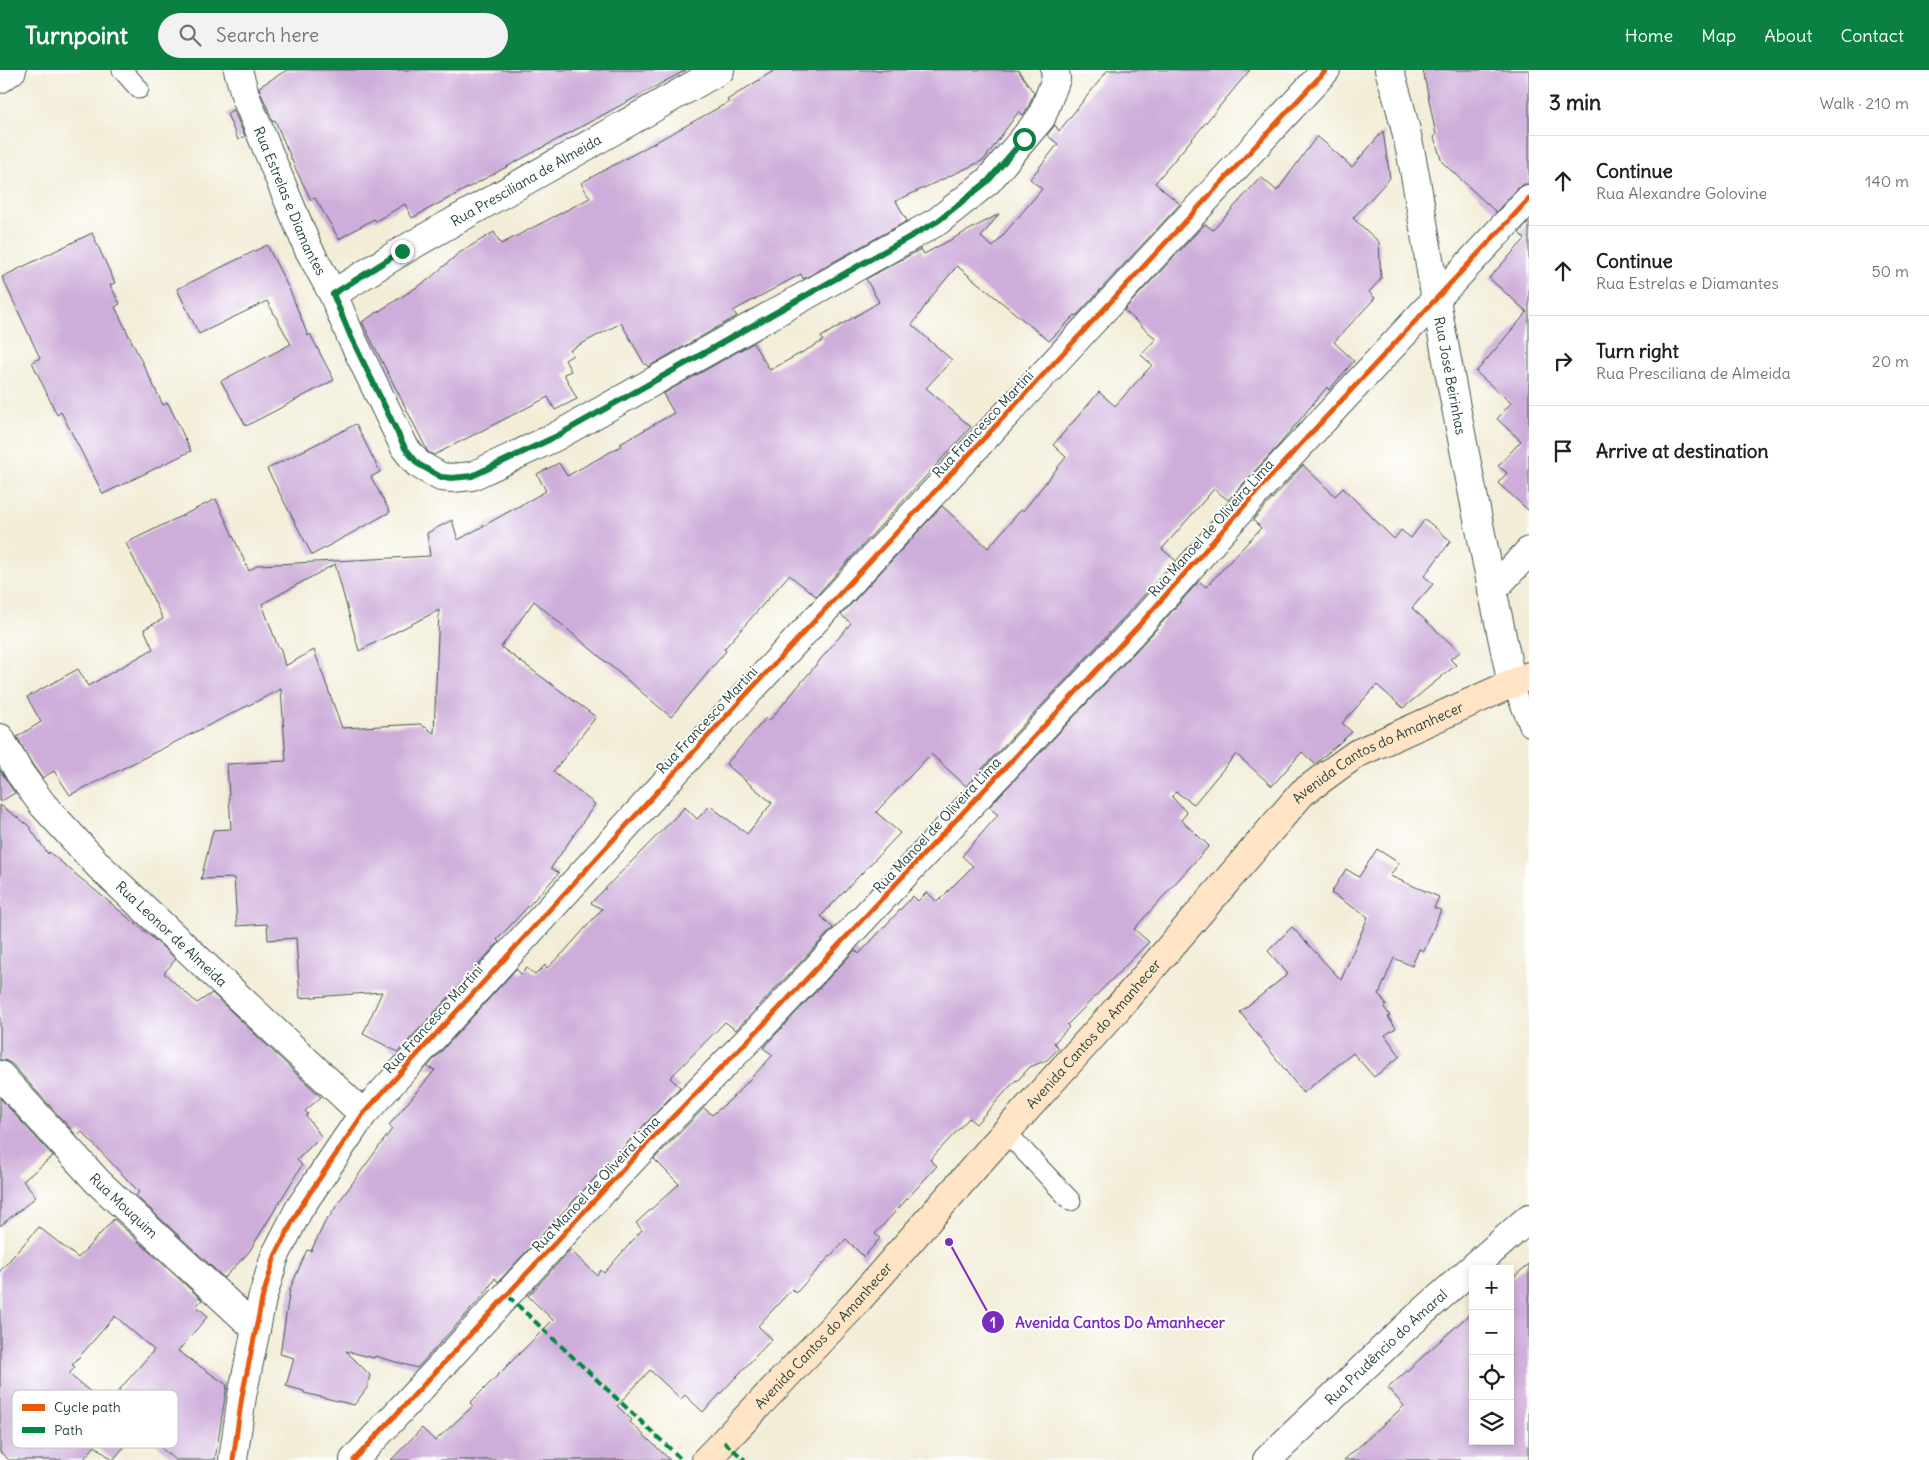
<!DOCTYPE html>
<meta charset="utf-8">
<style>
:root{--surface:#fff;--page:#f2f2f2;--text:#202124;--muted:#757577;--line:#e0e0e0;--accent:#0b8043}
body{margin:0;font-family:Delius,sans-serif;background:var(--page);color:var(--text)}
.controls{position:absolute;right:15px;bottom:15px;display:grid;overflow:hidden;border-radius:0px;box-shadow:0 2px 8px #0003}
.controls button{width:45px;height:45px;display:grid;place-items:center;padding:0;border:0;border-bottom:1px solid var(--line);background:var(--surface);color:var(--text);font:25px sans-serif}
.stop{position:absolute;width:15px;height:15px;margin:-11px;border:4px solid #0b8043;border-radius:50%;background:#fff}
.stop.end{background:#0b8043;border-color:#fff;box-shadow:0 1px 5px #0008}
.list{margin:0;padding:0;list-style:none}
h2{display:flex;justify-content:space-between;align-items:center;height:65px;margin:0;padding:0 20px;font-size:21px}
h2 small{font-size:16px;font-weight:400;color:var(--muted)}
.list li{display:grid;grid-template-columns:32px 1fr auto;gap:15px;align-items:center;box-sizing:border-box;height:90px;padding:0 20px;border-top:1px solid var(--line)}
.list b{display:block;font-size:19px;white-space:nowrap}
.list p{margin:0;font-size:16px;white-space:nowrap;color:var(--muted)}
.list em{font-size:16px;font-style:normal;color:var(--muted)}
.icon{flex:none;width:28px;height:28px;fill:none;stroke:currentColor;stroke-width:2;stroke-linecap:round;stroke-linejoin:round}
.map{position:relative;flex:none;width:1529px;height:1390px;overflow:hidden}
header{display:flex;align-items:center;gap:30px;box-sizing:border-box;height:70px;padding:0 25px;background:var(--accent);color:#fff}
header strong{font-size:24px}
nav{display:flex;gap:28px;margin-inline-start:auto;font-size:18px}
.search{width:350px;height:45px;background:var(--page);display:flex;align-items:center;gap:12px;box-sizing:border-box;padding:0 18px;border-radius:28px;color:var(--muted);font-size:19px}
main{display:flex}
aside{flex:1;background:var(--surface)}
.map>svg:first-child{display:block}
.building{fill:#ceadda;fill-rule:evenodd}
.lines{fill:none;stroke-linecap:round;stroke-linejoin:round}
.lane-casing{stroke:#3f574d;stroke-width:21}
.street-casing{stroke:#3f574d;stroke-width:30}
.secondary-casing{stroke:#3f574d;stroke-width:30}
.lane{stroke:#fff;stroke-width:19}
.street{stroke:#fff;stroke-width:28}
.secondary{stroke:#ffe4c6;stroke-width:28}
.quiet{stroke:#00873e;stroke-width:4;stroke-dasharray:8 4;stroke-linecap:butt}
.cycleway-casing{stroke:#fff;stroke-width:8}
.cycleway{stroke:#e8590c;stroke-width:5}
.route{stroke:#0b8043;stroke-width:6}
.labels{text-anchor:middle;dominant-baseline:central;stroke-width:4;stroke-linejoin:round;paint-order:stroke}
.street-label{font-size:14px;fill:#1f3d34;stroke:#fff}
.key{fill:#fff;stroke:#bcc5c2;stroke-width:1}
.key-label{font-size:14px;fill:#1f3d34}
.leader{fill:none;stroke:#7b2cbf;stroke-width:2}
.callout-dot{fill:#7b2cbf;stroke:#fff;stroke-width:2}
.mark-label{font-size:15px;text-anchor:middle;font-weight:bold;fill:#fff}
.callout-label{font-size:15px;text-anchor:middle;font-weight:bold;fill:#7b2cbf;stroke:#fff;stroke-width:4;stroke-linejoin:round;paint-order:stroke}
</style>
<header>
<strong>Turnpoint</strong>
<div class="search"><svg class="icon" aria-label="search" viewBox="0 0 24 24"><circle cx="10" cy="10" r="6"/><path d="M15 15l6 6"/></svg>Search here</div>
<nav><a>Home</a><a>Map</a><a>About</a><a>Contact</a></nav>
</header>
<main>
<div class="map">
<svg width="1529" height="1390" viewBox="0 0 1529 1390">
<rect width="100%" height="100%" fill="#fff"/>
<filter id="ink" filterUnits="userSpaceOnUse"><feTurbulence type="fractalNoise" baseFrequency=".02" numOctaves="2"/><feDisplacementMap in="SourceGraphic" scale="10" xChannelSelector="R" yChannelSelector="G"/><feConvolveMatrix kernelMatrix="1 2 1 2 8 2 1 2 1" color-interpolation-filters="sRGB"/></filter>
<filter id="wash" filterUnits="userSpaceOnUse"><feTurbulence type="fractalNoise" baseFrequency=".0096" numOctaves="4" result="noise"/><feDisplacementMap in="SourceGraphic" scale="20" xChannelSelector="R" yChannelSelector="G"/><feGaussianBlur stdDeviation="1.12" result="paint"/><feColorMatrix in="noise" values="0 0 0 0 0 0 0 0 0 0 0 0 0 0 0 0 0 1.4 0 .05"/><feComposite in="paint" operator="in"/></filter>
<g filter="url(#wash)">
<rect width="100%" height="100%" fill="#f3edd8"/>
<g id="blocks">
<g class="building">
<polygon points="287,0 686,0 412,148 405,134 376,151 374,149 339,169 315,128 311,130 297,102 276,53 275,50 273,51 261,23 259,17"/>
<polygon points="775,0 1018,0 1034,23 1027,40 1023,45 1019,41 984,90 896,131 907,151 803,209 801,204 733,241 737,246 648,297 647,294 645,295 621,253 570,280 573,285 565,290 571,301 564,304 577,329 555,340 548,327 434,385 428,382 362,252 428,210 459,183 494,162 501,174 590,128 581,113 729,32 727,30"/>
<path d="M1108,0H1250L1155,113L1180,134L1076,246L1075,245L1049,271L957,196L932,226L912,255L952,290L926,318L971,357L816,526L789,505L724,579L726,581L671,647L534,531L501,577L596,647L553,702L595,734L551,798L559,803L497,870L499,872L398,982L363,964L382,922L300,928L296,868L268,870L267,854L237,856L234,808L201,809L213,760L231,759L227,694L286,691L281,619L70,725L54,701L42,708L32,694L17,667L41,652L27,627L78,599L88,616L153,579L144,559L163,549L126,473L216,429L249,501L258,495L430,486L427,463L452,450L458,470L546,421L537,404L559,393L567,406L621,376L620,374L674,343L663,324L753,273L770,300L823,271L821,267L879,232L866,209L921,179L924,184L999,144L981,167L993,177L1042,119L1030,109L1058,74L1047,65L1055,55L1059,61ZM335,494L359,581L439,540L434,663L420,654L342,658L314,580L285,596L280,577H278L262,534Z"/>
<polygon points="1423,0 1529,0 1529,114 1524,114 1518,118 1496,142 1442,92 1434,67 1436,65"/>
<polygon points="233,39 245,66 238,70 227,44"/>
<polygon points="1383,61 1390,108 1353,148 1379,172 1381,209 1369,222 1375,228 1334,272 1354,291 1329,320 1327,317 1279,375 1228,430 1214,419 1162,479 1175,490 1129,542 966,716 931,684 876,742 900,763 821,846 833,858 736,960 725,952 670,1008 680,1017 498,1212 495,1208 484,1225 417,1298 375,1286 374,1288 346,1281 370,1305 367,1318 354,1335 304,1323 304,1321 286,1316 294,1288 280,1284 290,1219 307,1180 311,1181 327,1148 329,1148 338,1133 392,1059 389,1055 435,1000 427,997 516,899 521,904 527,898 535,905 545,895 547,898 564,882 602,839 591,833 685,737 697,749 710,736 747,764 772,733 726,694 766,648 769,651 851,553 841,545 942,436 988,478 1021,440 1023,441 1066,387 1053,375 1099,322 1115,336 1152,295 1141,285 1156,269 1124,240 1205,154 1213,160 1261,107 1277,121 1317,66 1352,97"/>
<polygon points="1529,152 1529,441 1498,413 1507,403 1498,396 1521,371 1497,349 1511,333 1476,302 1527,242 1489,208 1525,169 1519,163"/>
<polygon points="92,163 115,213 110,215 120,234 115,237 163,335 168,333 191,381 103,424 61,342 57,345 32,292 40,288 2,207"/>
<polygon points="267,175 291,223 308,266 310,264 334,310 246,356 221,311 291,274 267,231 199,264 177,219"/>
<polygon points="356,354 380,402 371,407 390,442 312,485 267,399"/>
<polygon points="1303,395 1335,426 1343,418 1394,469 1401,460 1411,468 1425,449 1451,471 1424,506 1433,514 1412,538 1460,582 1450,589 1456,595 1403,638 1377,615 1342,653 1352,662 1315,694 1302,682 1272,716 1236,684 1194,734 1176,722 1172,727 1187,743 1181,750 1209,776 1134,859 1149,872 1067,955 1069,957 1054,973 1059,978 1047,990 1030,997 1017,1011 1016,1010 976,1054 969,1048 930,1090 937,1096 875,1164 880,1168 864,1187 846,1169 796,1223 792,1219 758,1256 772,1269 703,1342 685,1325 681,1329 650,1300 617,1336 632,1350 630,1352 670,1390 391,1390 422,1358 435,1371 473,1336 470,1333 553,1250 528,1226 570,1180 597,1205 601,1200 604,1203 642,1160 636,1153 679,1114 654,1089 704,1038 712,1045 731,1029 773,985 763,978 855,880 859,884 913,826 918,831 927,822 937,832 973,796 962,786 998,745 989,737 1152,564 1199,511 1206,517 1261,458 1253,450"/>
<polygon points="0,700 15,723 0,732"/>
<polygon points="0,735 28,755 48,784 49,782 155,870 176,889 164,903 197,933 212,923 321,1027 305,1041 308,1044 306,1046 321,1066 297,1090 302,1095 249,1182 224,1208 136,1126 139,1122 82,1062 77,1066 12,994 5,990 0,990"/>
<polygon points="1377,779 1399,793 1390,806 1439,827 1434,838 1441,840 1424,881 1419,879 1412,896 1394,888 1379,924 1386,935 1384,937 1390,946 1388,947 1396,958 1385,965 1400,986 1374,1007 1353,983 1303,1023 1240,942 1288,904 1268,881 1292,857 1341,910 1368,847 1331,823 1346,799 1359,807"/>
<polygon points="0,1028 53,1086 23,1111 36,1127 0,1156"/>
<path d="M114,1149L202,1230L196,1236L208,1246L178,1281L227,1315L215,1390H175L139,1359L113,1390L95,1376L83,1390H9L0,1382V1201L39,1157L78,1188ZM115,1246L154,1280L106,1335L69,1304L75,1297L72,1295Z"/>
<polygon points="1529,1194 1529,1390 1344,1390 1404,1336 1388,1318 1473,1241 1473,1371 1510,1371 1510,1210"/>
</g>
</g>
</g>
<g filter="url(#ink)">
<use href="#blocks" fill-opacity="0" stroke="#3f574d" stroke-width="1"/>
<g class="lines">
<defs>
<g id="lane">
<polyline points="122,0 139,19"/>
<polyline points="1512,614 1529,656"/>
<polyline points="1006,1062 1071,1131"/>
</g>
<g id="street">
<path id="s1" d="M238,0L246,28L308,178L333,224L351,267L405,378L418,394L441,407L452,408L472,406L555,367L938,151L988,111L1041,48L1056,9L1055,0"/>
<path id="s2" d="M1389,0C1414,74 1422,153 1436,230C1459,358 1485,486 1512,614"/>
<polyline points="0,9 12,0"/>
<path id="s3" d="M333,224L402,181L720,0"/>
<polyline points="1492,521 1529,481"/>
<path id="s4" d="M0,668L19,702L43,735L99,796L363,1044"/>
<path id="s5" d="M0,1005L98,1112L256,1259"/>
<polyline points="233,1390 242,1326 256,1259 262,1229 275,1186 299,1139 363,1044 741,630 1326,0"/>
<polyline points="354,1390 655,1065 768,950 1141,553 1261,417 1529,129"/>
<path id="s6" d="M1267,1390L1407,1256L1529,1148"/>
</g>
<g id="secondary">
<path id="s7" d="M706,1390L852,1237L994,1075L1117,939L1302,723L1356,684L1529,606"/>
</g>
</defs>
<use href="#lane" class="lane-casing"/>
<use href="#street" class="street-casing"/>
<use href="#secondary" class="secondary-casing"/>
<use href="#lane" class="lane"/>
<use href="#street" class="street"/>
<use href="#secondary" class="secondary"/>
<g class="quiet">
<polyline points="508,1226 682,1390"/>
<polyline points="724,1372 745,1390"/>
</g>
<defs>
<g id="cycleway">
<polyline points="233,1390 242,1326 256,1259 262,1229 275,1186 299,1139 363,1044 741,630 1326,0"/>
<polyline points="354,1390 655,1065 768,950 1141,553 1261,417 1529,129"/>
</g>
</defs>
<use href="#cycleway" class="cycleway-casing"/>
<use href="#cycleway" class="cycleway"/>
</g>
</g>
<g class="lines" filter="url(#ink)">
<polyline class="route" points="402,181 333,224 351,267 405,378 418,394 441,407 452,408 472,406 555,367 938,151 988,111 1024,69"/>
</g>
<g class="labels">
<g class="street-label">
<text stroke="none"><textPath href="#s3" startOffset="224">Rua Presciliana de Almeida</textPath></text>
<text stroke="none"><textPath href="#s1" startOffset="141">Rua Estrelas e Diamantes</textPath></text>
<text stroke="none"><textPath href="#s2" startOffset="312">Rua José Beirinhas</textPath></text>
<text transform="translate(983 354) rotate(-47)">Rua Francesco Martini</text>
<text transform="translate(1211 458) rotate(-48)">Rua Manoel de Oliveira Lima</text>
<text transform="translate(707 650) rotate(-47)">Rua Francesco Martini</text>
<text stroke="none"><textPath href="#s7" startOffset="981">Avenida Cantos do Amanhecer</textPath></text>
<text transform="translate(937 755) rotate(-47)">Rua Manoel de Oliveira Lima</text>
<text stroke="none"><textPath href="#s4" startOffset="262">Rua Leonor de Almeida</textPath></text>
<text transform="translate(433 949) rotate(-48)">Rua Francesco Martini</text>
<text stroke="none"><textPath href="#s7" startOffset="576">Avenida Cantos do Amanhecer</textPath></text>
<text transform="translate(596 1114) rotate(-47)">Rua Manoel de Oliveira Lima</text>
<text stroke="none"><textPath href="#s5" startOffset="180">Rua Mouquim</textPath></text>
<text stroke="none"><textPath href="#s7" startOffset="171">Avenida Cantos do Amanhecer</textPath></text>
<text stroke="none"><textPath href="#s6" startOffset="164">Rua Prudêncio do Amaral</textPath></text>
</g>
</g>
<rect x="12" y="1320" width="166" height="58" rx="8" class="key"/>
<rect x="22" y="1334" width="23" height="7" fill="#e8590c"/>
<rect x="22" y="1357" width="23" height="6" fill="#00873e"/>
<g class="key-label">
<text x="54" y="1342">Cycle path</text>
<text x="54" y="1365">Path</text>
</g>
<path class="leader" d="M949 1172L993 1252"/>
<g class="callout-dot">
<circle cx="949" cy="1172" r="5"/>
<circle cx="993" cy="1252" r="12"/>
</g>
<g class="mark-label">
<text x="993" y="1258">1</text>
</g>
<g class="callout-label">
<text x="1120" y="1258">Avenida Cantos Do Amanhecer</text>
</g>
</svg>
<div class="controls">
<button>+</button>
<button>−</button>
<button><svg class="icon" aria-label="locate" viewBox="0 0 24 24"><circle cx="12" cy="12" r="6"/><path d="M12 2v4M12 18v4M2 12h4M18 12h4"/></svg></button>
<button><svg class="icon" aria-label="layers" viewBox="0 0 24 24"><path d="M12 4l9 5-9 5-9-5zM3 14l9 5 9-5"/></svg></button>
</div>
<div class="stop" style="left:1024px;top:69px"></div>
<div class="stop end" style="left:402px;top:181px"></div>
</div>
<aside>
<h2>3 min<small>Walk · 210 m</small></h2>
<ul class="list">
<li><svg class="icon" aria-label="ahead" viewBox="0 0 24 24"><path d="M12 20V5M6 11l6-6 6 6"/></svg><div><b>Continue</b><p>Rua Alexandre Golovine</p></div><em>140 m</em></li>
<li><svg class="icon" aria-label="ahead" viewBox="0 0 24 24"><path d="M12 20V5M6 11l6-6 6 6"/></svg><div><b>Continue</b><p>Rua Estrelas e Diamantes</p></div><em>50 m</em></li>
<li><svg class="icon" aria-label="right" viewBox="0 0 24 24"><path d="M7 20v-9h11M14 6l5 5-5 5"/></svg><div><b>Turn right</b><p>Rua Presciliana de Almeida</p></div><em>20 m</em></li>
<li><svg class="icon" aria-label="arrive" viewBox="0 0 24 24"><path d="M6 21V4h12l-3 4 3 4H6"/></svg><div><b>Arrive at destination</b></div></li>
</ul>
</aside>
</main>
